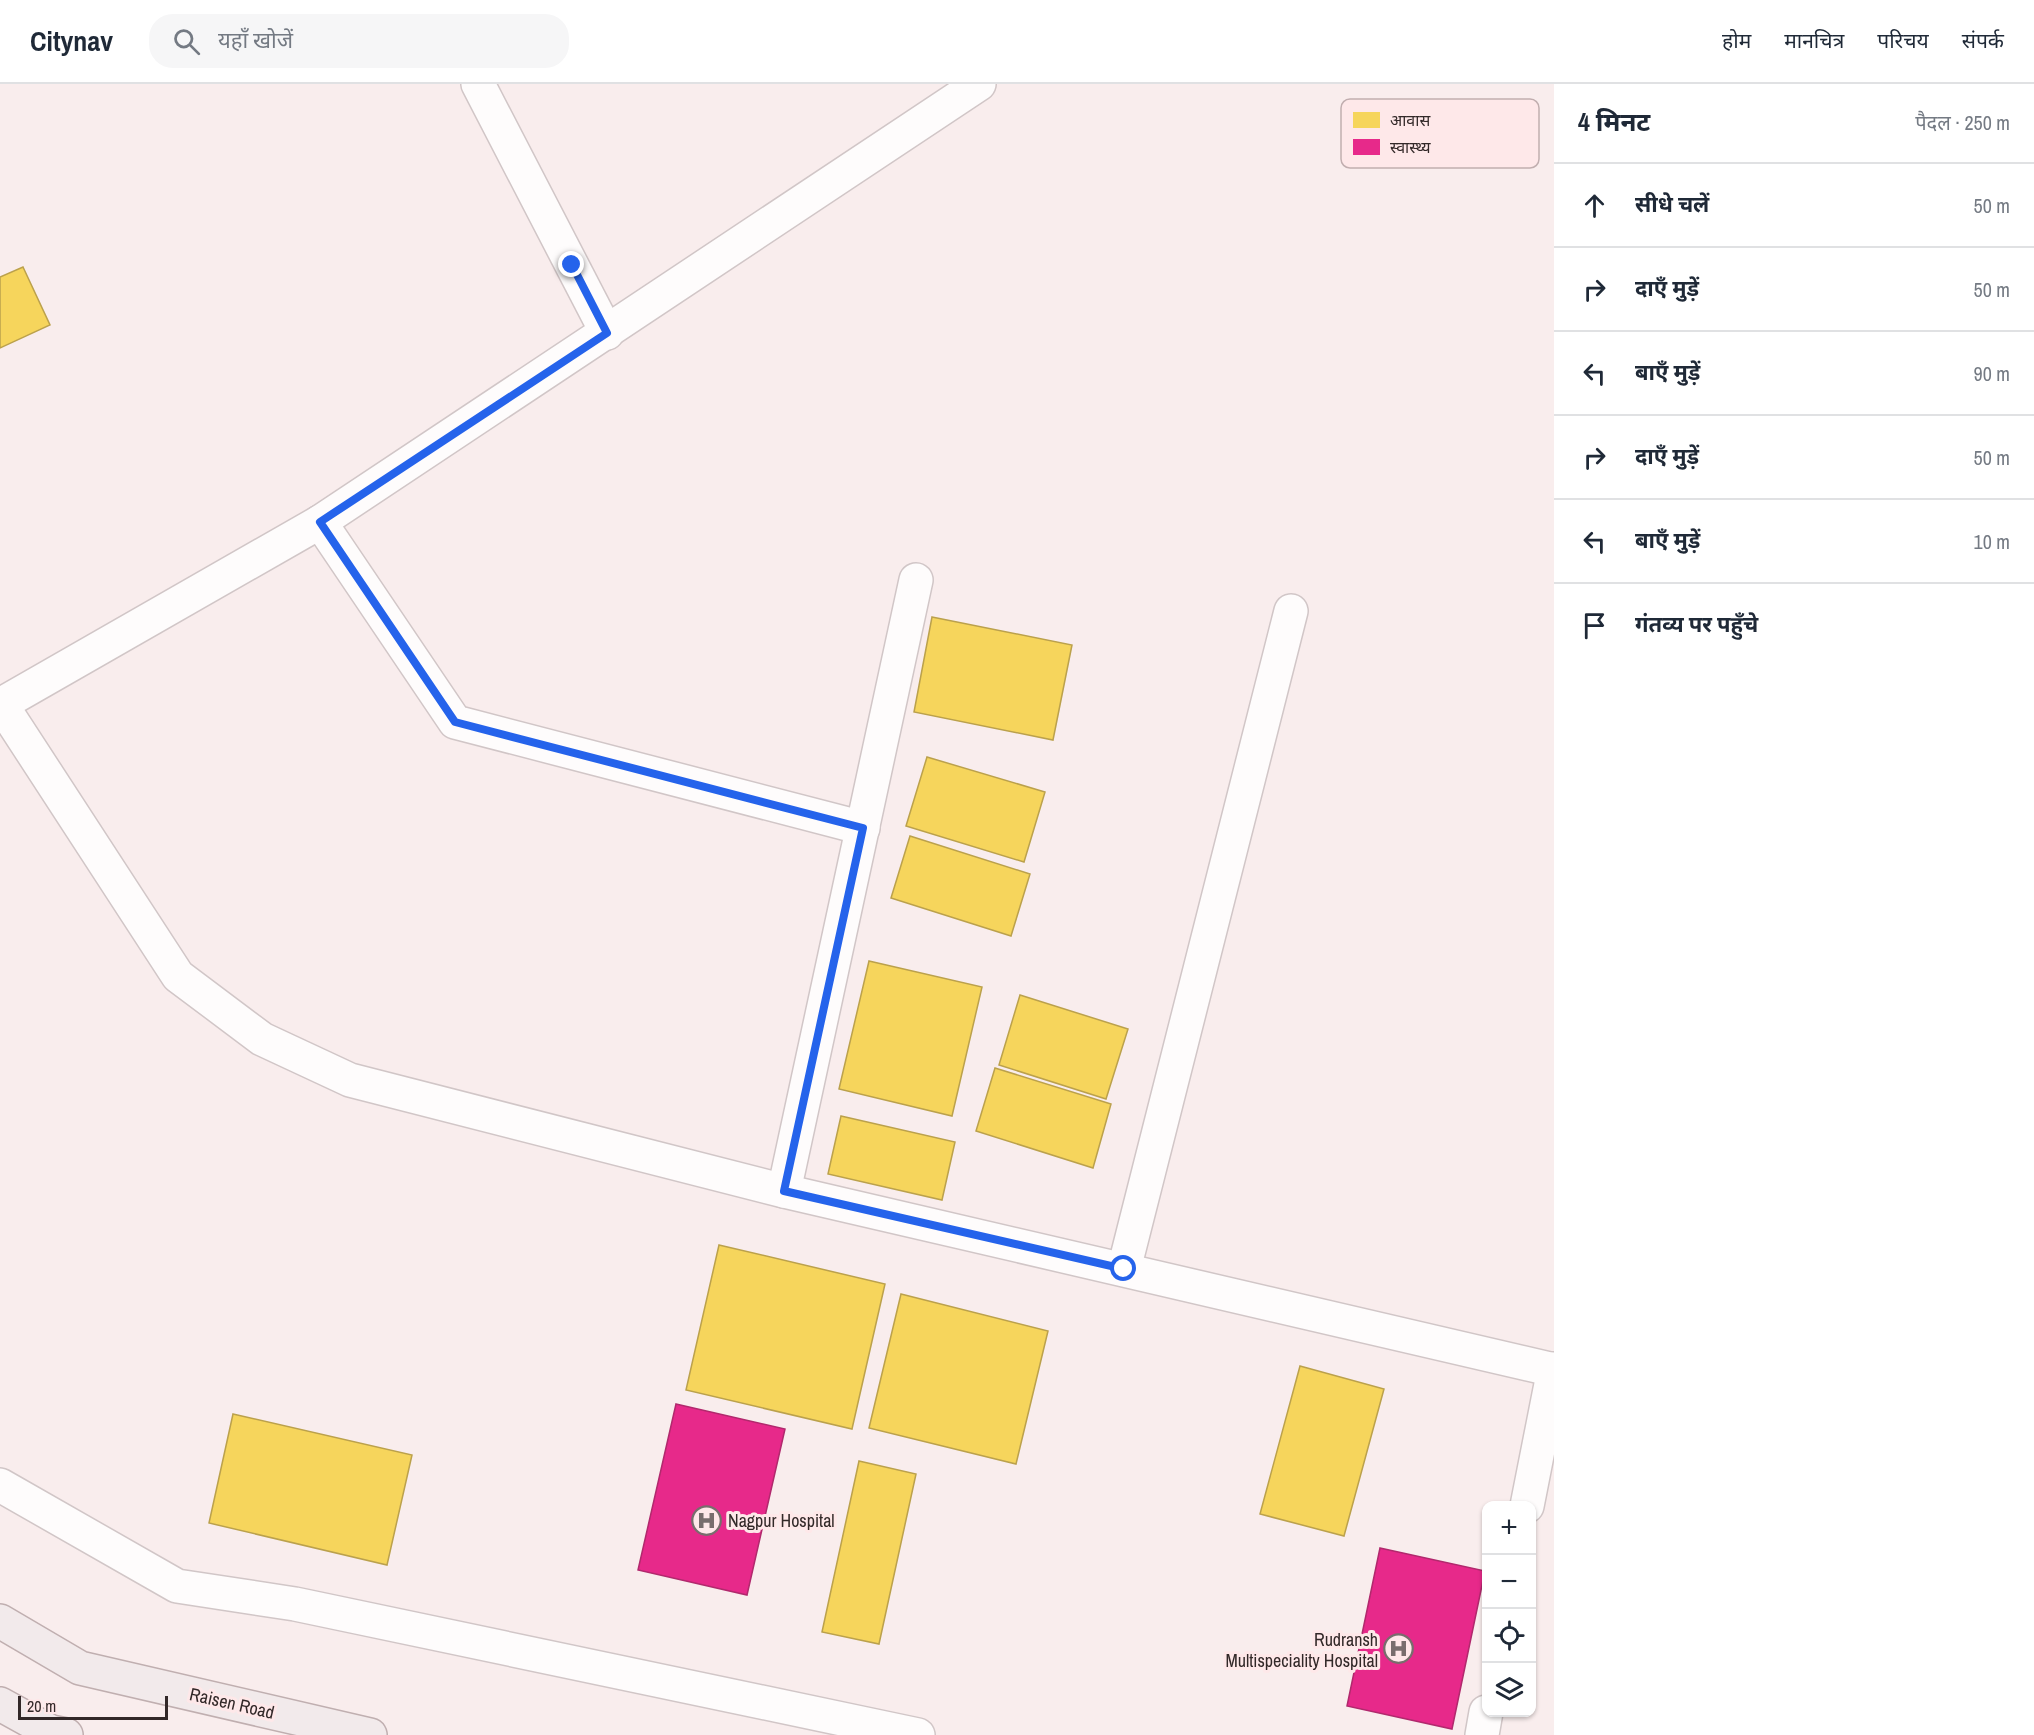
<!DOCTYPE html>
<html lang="hi">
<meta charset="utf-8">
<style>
:root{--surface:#fff;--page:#f6f6f7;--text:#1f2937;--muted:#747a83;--line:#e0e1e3}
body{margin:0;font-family:"Archivo Narrow","Noto Sans Devanagari",sans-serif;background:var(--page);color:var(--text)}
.controls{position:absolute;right:18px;bottom:18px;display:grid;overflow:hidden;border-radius:12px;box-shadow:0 2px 4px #0004}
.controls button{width:54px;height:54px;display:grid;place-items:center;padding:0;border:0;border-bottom:2px solid var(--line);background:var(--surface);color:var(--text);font:30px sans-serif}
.scale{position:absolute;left:18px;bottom:15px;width:150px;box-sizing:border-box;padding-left:6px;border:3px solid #322828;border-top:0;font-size:16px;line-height:21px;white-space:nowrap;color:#322828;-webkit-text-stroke:4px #fee8e9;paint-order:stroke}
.stop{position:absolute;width:18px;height:18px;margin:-14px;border:4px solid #2563eb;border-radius:50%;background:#fff}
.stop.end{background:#2563eb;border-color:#fff;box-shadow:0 2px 6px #0008}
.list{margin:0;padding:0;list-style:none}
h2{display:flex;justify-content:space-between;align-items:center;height:78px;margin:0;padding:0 24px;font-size:26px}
h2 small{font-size:20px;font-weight:400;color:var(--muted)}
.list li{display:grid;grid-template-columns:39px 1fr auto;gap:18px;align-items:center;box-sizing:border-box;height:84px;padding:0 24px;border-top:2px solid var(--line)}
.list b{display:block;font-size:22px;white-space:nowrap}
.list em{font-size:20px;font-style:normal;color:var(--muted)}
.icon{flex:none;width:33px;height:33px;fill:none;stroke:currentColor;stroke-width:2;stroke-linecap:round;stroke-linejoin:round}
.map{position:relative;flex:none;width:1554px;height:1651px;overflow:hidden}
header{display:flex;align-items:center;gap:36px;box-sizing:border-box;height:84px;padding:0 30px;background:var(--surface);border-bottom:2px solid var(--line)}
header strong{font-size:28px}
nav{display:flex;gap:33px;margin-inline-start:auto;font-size:21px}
.search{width:420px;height:54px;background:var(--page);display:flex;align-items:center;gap:15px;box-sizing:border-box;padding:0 21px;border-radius:24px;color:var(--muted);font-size:22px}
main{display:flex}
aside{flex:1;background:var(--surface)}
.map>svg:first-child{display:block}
.homes{fill:#f6d55c;stroke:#bba14c;stroke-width:1.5}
.health{fill:#e7298a;stroke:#b1296d;stroke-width:1.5}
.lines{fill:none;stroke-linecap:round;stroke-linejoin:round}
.minor-casing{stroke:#d1c6c7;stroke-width:36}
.major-casing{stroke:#c0afb0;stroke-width:36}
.minor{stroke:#fefcfc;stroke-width:33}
.major{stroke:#f2eaeb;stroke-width:33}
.route{stroke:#2563eb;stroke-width:8}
.labels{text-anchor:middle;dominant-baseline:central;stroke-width:6;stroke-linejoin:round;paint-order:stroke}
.poi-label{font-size:18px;fill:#322828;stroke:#fee8e9;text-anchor:start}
.street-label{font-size:18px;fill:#322828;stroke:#fee8e9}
.key{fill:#fee8e9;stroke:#c1aeaf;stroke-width:1.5}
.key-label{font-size:16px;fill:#322828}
</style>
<header>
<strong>Citynav</strong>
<div class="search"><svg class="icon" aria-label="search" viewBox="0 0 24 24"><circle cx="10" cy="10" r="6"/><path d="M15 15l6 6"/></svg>यहाँ खोजें</div>
<nav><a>होम</a><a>मानचित्र</a><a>परिचय</a><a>संपर्क</a></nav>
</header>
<main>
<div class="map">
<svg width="1554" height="1651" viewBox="0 0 1554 1651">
<rect width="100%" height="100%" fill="#f9eded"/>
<g class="homes">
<polygon points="23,183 50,241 0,264 0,193"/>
<polygon points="932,533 1072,561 1053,656 914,628"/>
<polygon points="927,673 1045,708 1024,778 906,742"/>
<polygon points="910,752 1030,790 1011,852 891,814"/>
<polygon points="869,877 982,903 952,1032 839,1005"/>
<polygon points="1020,911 1128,945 1106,1015 999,981"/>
<polygon points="995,984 1111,1020 1093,1084 976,1047"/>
<polygon points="841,1032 955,1058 942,1116 828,1090"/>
<polygon points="719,1161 885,1200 852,1345 686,1306"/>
<polygon points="901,1210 1048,1247 1016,1380 869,1344"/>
<polygon points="1300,1282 1384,1305 1344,1452 1260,1430"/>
<polygon points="233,1330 412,1371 387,1481 209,1439"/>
<polygon points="859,1377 916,1390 879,1560 822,1548"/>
</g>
<g class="health">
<polygon points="676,1320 785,1345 747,1511 638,1486"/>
<polygon points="1380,1464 1485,1487 1452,1645 1347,1622"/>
</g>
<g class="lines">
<defs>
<g id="minor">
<polyline points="478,0 607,249"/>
<polyline points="320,438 455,638 863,744"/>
<polyline points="1,620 178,892 262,955 350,996 784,1107 1554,1286"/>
<polyline points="0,621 320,438 979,0"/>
<polyline points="784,1107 916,496"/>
<polyline points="1124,1185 1291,527"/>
<polyline points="0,1401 177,1502 295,1520 918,1651"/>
<polyline points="1527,1422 1554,1285"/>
<polyline points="1482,1651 1486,1628"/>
</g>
<g id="major">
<polyline points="0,1537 80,1584 370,1651"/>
<polyline points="0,1620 51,1648 66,1651"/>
</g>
</defs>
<use href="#minor" class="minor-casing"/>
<use href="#major" class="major-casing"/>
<use href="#minor" class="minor"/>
<use href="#major" class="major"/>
</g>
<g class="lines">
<polyline class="route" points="572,181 607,249 320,438 455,638 863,744 784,1107 1124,1185"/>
</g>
<defs>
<symbol id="hospital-ring" viewBox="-11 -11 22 22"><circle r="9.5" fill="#fee8e9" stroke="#786d6d" stroke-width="1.5"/><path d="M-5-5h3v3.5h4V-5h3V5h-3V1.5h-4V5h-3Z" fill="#786d6d"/></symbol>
</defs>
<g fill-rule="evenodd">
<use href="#hospital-ring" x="690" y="1420" width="33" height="33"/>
<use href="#hospital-ring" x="1382" y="1548" width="33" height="33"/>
</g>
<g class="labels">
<g class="poi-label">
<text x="728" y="1436">Nagpur Hospital</text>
<text x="1378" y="1555" text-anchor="end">Rudransh<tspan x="1378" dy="21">Multispeciality Hospital</tspan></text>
</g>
<g class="street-label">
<text transform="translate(232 1619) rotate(13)">Raisen Road</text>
</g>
</g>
<rect x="1341" y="15" width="198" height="69" rx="9" class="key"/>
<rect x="1353" y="28" width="27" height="16" fill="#f6d55c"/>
<rect x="1353" y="55" width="27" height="16" fill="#e7298a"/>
<g class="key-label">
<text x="1390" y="42">आवास</text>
<text x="1390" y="69">स्वास्थ्य</text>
</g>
</svg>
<div class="controls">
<button>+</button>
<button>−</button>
<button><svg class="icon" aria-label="locate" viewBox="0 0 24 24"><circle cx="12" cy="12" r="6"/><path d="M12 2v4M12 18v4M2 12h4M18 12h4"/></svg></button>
<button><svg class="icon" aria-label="layers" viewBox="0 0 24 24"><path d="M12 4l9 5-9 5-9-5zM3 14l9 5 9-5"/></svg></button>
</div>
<div class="scale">20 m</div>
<div class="stop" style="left:1124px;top:1185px"></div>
<div class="stop end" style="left:572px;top:181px"></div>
</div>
<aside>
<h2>4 मिनट<small>पैदल · 250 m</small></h2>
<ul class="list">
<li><svg class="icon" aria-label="ahead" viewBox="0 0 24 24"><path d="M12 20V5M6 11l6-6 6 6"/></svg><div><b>सीधे चलें</b></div><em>50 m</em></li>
<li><svg class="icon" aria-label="right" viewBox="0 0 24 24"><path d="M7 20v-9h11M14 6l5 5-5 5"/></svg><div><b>दाएँ मुड़ें</b></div><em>50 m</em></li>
<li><svg class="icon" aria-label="left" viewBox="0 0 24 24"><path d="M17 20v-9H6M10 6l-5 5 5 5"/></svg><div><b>बाएँ मुड़ें</b></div><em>90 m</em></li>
<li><svg class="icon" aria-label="right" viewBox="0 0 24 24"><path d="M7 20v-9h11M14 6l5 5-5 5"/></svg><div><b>दाएँ मुड़ें</b></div><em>50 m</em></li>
<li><svg class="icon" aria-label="left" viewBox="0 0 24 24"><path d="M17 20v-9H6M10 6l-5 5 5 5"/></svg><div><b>बाएँ मुड़ें</b></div><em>10 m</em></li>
<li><svg class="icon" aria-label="arrive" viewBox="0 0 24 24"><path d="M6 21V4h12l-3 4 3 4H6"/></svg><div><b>गंतव्य पर पहुँचे</b></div></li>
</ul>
</aside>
</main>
